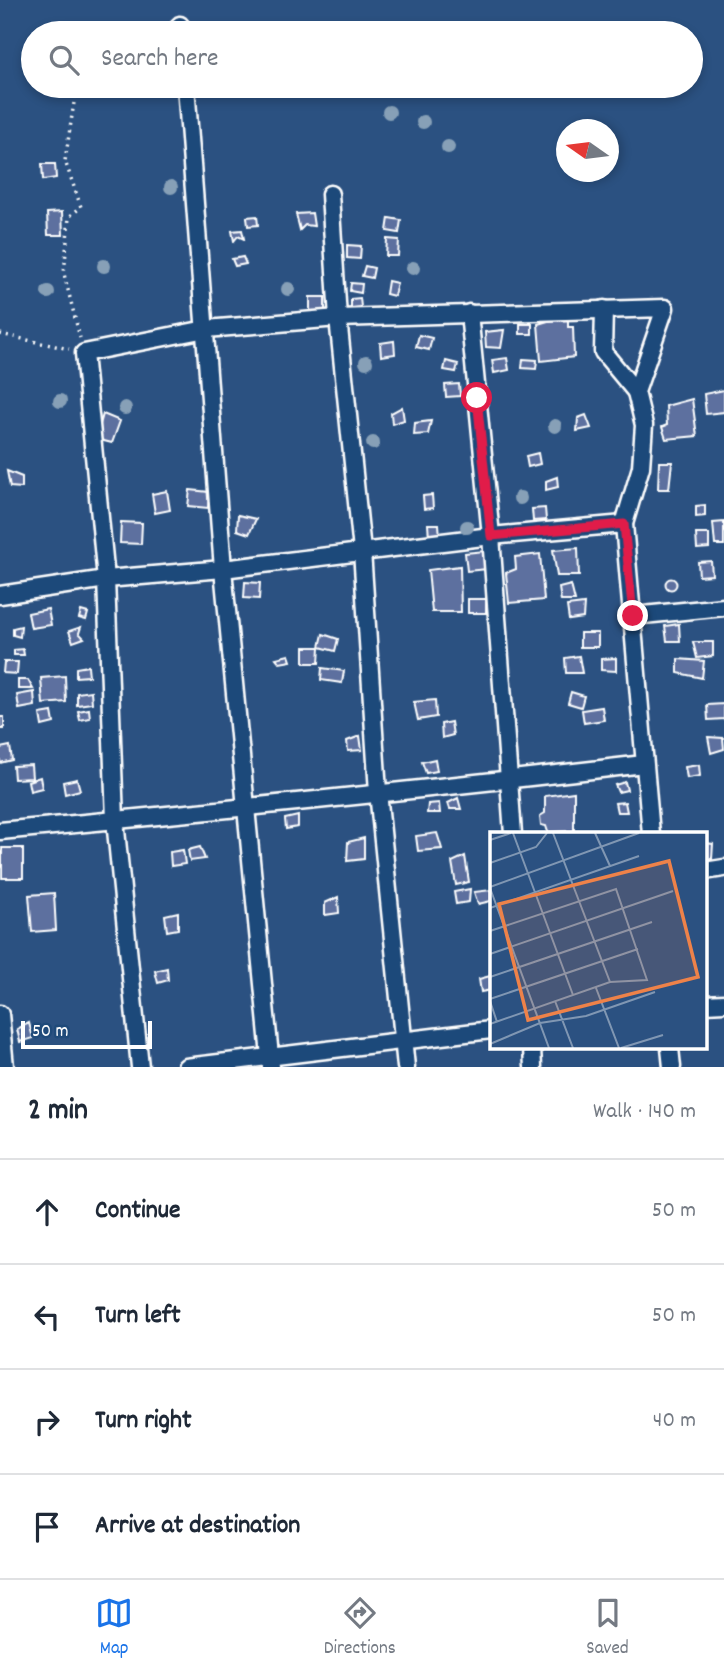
<!DOCTYPE html>
<meta charset="utf-8">
<style>
:root{--surface:#fff;--page:#f6f6f7;--text:#1f2937;--muted:#747a83;--line:#e0e1e3;--accent:#1a73e8}
body{margin:0;font-family:Dekko,sans-serif;background:var(--page);color:var(--text)}
.compass{position:absolute;left:556px;top:119px;width:63px;height:63px;border-radius:50%;background:var(--surface);box-shadow:0 4px 10px #0003;rotate:284deg}
.scale{position:absolute;left:21px;bottom:18px;width:131px;box-sizing:border-box;padding-left:7px;border:4px solid #fff;border-top:0;font-size:19px;line-height:24px;white-space:nowrap;color:#fff;-webkit-text-stroke:5px #1f4a7a;paint-order:stroke}
.stop{position:absolute;width:21px;height:21px;margin:-16px;border:5px solid #e11d48;border-radius:50%;background:#fff}
.stop.end{background:#e11d48;border-color:#fff;box-shadow:0 2px 7px #0008}
.list{margin:0;padding:0;list-style:none}
h2{display:flex;justify-content:space-between;align-items:center;height:91px;margin:0;padding:0 28px;font-size:30px}
h2 small{font-size:23px;font-weight:400;color:var(--muted)}
.list li{display:grid;grid-template-columns:46px 1fr auto;gap:21px;align-items:center;box-sizing:border-box;height:105px;padding:0 28px;border-top:2px solid var(--line)}
.list b{display:block;font-size:26px;white-space:nowrap}
.list em{font-size:23px;font-style:normal;color:var(--muted)}
.icon{flex:none;width:38px;height:38px;fill:none;stroke:currentColor;stroke-width:2;stroke-linecap:round;stroke-linejoin:round}
.map{position:relative;flex:none;width:724px;height:1067px;overflow:hidden}
.search{position:absolute;background:var(--surface);box-shadow:0 4px 10px #0003;left:21px;right:21px;top:21px;height:77px;display:flex;align-items:center;gap:18px;box-sizing:border-box;padding:0 24px;border-radius:38px;color:var(--muted);font-size:26px}
.sheet{height:511px;background:var(--surface)}
nav{display:flex;justify-content:space-around;align-items:center;box-sizing:border-box;height:98px;border-top:2px solid var(--line);background:var(--surface);font-size:19px;color:var(--muted)}
nav a{display:grid;justify-items:center;gap:4px}
nav .on{color:var(--accent)}
.map>svg:first-child{display:block}
.building{fill:#5d709f;stroke:#fff;stroke-width:2}
.lines{fill:none;stroke-linecap:round;stroke-linejoin:round}
.street-casing{stroke:#fff;stroke-width:21}
.path{stroke:#fff;stroke-width:3.5;stroke-dasharray:2 5;stroke-linecap:butt}
.street{stroke:#1f4a7a;stroke-width:16}
.tree{fill:#87a0b7}
.route{stroke:#e11d48;stroke-width:9}
.inset-road{fill:none;stroke:#8097b3;stroke-width:2}
.view{fill:#ee8249;fill-opacity:0.15;stroke:#ee8249;stroke-width:3.5}
.inset-edge{fill:none;stroke:#fff;stroke-width:3.5}
</style>
<div class="map">
<svg width="724" height="1067" viewBox="0 0 724 1067">
<rect width="100%" height="100%" fill="#2b5181"/>
<filter id="ink" filterUnits="userSpaceOnUse"><feTurbulence type="fractalNoise" baseFrequency=".0143" numOctaves="2"/><feDisplacementMap in="SourceGraphic" scale="14" xChannelSelector="R" yChannelSelector="G"/><feConvolveMatrix kernelMatrix="1 2 1 2 8 2 1 2 1" color-interpolation-filters="sRGB"/></filter>
<g filter="url(#ink)">
<g class="building">
<polygon points="42,164 55,164 56,178 43,180"/>
<polygon points="62,212 63,235 48,235 47,213"/>
<polygon points="312,213 314,226 305,225 300,230 296,214"/>
<polygon points="257,216 258,225 248,226 247,217"/>
<polygon points="389,218 401,220 399,233 387,231"/>
<polygon points="242,230 244,239 238,236 234,241 232,231"/>
<polygon points="387,239 399,240 398,256 386,256"/>
<polygon points="347,245 361,246 360,259 347,258"/>
<polygon points="243,257 246,264 235,266 232,259"/>
<polygon points="365,266 374,268 372,278 362,276"/>
<polygon points="388,281 397,283 394,296 386,294"/>
<polygon points="351,283 362,284 361,293 350,291"/>
<polygon points="310,297 325,297 325,311 310,312"/>
<polygon points="360,298 361,307 351,308 351,299"/>
<polygon points="568,315 568,327 573,327 574,357 541,361 538,324"/>
<rect x="520" y="324" width="12" height="10"/>
<polygon points="504,330 501,348 486,347 485,332"/>
<polygon points="419,335 432,338 429,350 416,347"/>
<polygon points="394,341 395,354 381,356 380,343"/>
<polygon points="507,358 509,370 494,373 492,360"/>
<polygon points="523,359 537,360 536,369 522,368"/>
<polygon points="446,361 458,364 456,372 444,370"/>
<polygon points="459,384 460,396 446,397 445,385"/>
<polygon points="724,390 724,412 706,414 704,394"/>
<polygon points="692,399 697,436 666,439 662,427 667,425 666,406"/>
<polygon points="402,407 404,420 392,424 391,413"/>
<polygon points="103,414 120,421 112,443 96,439"/>
<polygon points="586,415 591,428 577,431 578,418"/>
<polygon points="431,421 428,434 414,435 415,423"/>
<polygon points="538,453 540,464 528,467 526,456"/>
<polygon points="659,462 672,462 669,489 658,489"/>
<polygon points="7,471 22,477 22,488 10,487"/>
<polygon points="557,477 558,487 546,490 546,481"/>
<polygon points="190,490 209,492 208,508 188,506"/>
<polygon points="167,491 170,510 155,513 152,494"/>
<polygon points="432,495 433,508 424,509 423,496"/>
<polygon points="705,505 705,516 696,517 696,506"/>
<polygon points="545,508 546,520 533,521 532,509"/>
<polygon points="238,515 256,519 249,534 237,530"/>
<polygon points="121,522 142,523 141,544 120,543"/>
<polygon points="724,522 724,545 715,545 713,523"/>
<polygon points="428,524 439,524 440,537 429,538"/>
<polygon points="696,534 709,534 709,548 697,549"/>
<polygon points="578,548 579,576 557,576 553,550"/>
<polygon points="485,551 487,569 467,571 465,553"/>
<polygon points="540,554 544,600 509,603 506,573 516,569 515,557"/>
<polygon points="711,561 712,575 699,576 698,562"/>
<polygon points="460,566 461,612 432,612 428,570"/>
<circle cx="671" cy="584" r="5.5"/>
<polygon points="245,582 260,583 259,599 244,598"/>
<polygon points="571,585 575,601 561,601 559,588"/>
<rect x="468" y="599" width="18" height="14"/>
<polygon points="584,604 583,618 569,620 567,606"/>
<polygon points="48,609 51,625 31,628 28,613"/>
<polygon points="81,611 88,613 86,620 79,618"/>
<polygon points="679,624 680,641 667,641 665,626"/>
<polygon points="21,626 20,637 13,635 13,628"/>
<polygon points="81,627 79,633 84,638 73,642 69,631"/>
<rect x="580" y="633" width="18" height="14"/>
<polygon points="323,634 338,639 335,651 320,647"/>
<polygon points="693,642 713,642 713,656 697,658"/>
<polygon points="304,647 320,647 319,663 304,663"/>
<polygon points="23,649 24,655 14,655 14,650"/>
<polygon points="289,655 291,661 280,663 276,658"/>
<polygon points="579,656 582,673 566,673 565,658"/>
<polygon points="616,658 616,671 601,670 601,659"/>
<polygon points="678,659 704,661 702,678 678,673"/>
<polygon points="4,662 18,662 17,674 3,673"/>
<polygon points="88,666 89,676 76,677 76,668"/>
<polygon points="322,668 344,671 342,683 321,680"/>
<polygon points="65,676 66,702 43,704 41,678"/>
<polygon points="18,680 28,680 33,689 18,689"/>
<polygon points="91,691 92,703 77,705 77,693"/>
<polygon points="34,692 35,706 19,709 17,695"/>
<polygon points="571,692 584,696 581,707 568,703"/>
<polygon points="435,700 436,717 418,720 414,702"/>
<polygon points="724,704 724,719 708,720 707,705"/>
<polygon points="602,707 604,720 584,723 582,710"/>
<polygon points="89,709 90,718 80,720 78,711"/>
<polygon points="52,712 54,723 42,726 40,714"/>
<rect x="0" y="717" width="4" height="12"/>
<polygon points="451,722 453,735 442,738 441,724"/>
<polygon points="360,736 362,750 348,751 347,741"/>
<polygon points="708,737 723,738 724,749 711,753"/>
<polygon points="10,746 12,760 0,763 0,748"/>
<polygon points="435,759 437,771 426,773 422,762"/>
<polygon points="31,765 32,778 14,779 13,766"/>
<polygon points="699,765 700,776 687,778 685,767"/>
<polygon points="40,777 42,788 30,791 28,781"/>
<polygon points="77,779 80,790 65,794 63,782"/>
<polygon points="625,782 627,790 618,792 615,785"/>
<polygon points="574,792 574,831 548,832 546,826 541,825 540,816 545,813 545,796"/>
<polygon points="458,798 461,809 450,809 448,803"/>
<polygon points="625,802 627,812 617,812 615,803"/>
<polygon points="439,803 440,813 427,813 428,804"/>
<polygon points="298,816 298,827 286,829 285,819"/>
<polygon points="437,833 442,849 418,851 416,836"/>
<polygon points="364,838 364,859 347,861 348,842"/>
<polygon points="705,843 713,844 712,859 705,858"/>
<polygon points="200,847 205,859 190,861 188,850"/>
<rect x="2" y="848" width="21" height="30"/>
<polygon points="183,850 185,864 171,866 170,852"/>
<polygon points="465,856 469,882 456,885 452,862"/>
<polygon points="470,889 469,902 456,904 454,892"/>
<polygon points="491,890 491,901 478,904 474,892"/>
<polygon points="54,893 56,930 32,932 29,895"/>
<polygon points="338,897 339,913 325,915 325,903"/>
<polygon points="178,912 178,929 167,931 165,915"/>
<polygon points="167,968 168,980 158,983 155,971"/>
<polygon points="490,976 491,990 481,992 479,979"/>
<polygon points="29,1023 33,1038 20,1042 17,1029"/>
</g>
<g class="lines">
<defs>
<g id="street">
<polyline points="180,25 181,33"/>
<polyline points="186,86 223,569 271,1067"/>
<polyline points="330,194 338,318 362,551 378,792 406,1067"/>
<polyline points="604,309 603,352 636,392"/>
<polyline points="469,313 491,536 513,834"/>
<polyline points="0,595 106,579 223,569 491,536 624,524"/>
<polyline points="633,616 724,607"/>
<path d="M0,831C215,811 430,789 644,764"/>
<polyline points="705,871 724,868"/>
<polyline points="705,1004 724,1003"/>
<polyline points="0,1014 5,1067"/>
<polyline points="532,1048 533,1067"/>
<polyline points="670,1048 672,1067"/>
<polyline points="140,1067 115,820 106,579 84,353 206,329 338,318 665,308 636,392 644,425 641,467 624,524 651,834"/>
<polyline points="186,1067 491,1030"/>
</g>
</defs>
<use href="#street" class="street-casing"/>
<g class="path">
<polyline points="75,96 65,161 81,207 69,217 64,274 80,338"/>
<polyline points="0,334 69,349"/>
</g>
<use href="#street" class="street"/>
</g>
<g class="tree">
<circle cx="389" cy="112" r="7"/>
<circle cx="423" cy="122" r="7"/>
<circle cx="448" cy="147" r="7"/>
<circle cx="171" cy="187" r="7"/>
<circle cx="104" cy="266" r="7"/>
<circle cx="413" cy="268" r="7"/>
<circle cx="288" cy="289" r="7"/>
<circle cx="48" cy="292" r="7"/>
<circle cx="366" cy="362" r="7"/>
<circle cx="60" cy="401" r="7"/>
<circle cx="125" cy="408" r="7"/>
<circle cx="555" cy="426" r="7"/>
<circle cx="373" cy="443" r="7"/>
<circle cx="520" cy="498" r="7"/>
<circle cx="467" cy="527" r="7"/>
</g>
</g>
<g class="lines" filter="url(#ink)">
<polyline class="route" points="477,398 491,536 624,524 633,616"/>
</g>
<g transform="translate(490 832)">
<rect width="217" height="217" fill="#2b5181"/>
<path class="inset-road" d="M23,1L83,163M63,1L120,150M105,1L120,34M0,8L21,1M0,31L46,15L57,1M0,55L149,1M0,56L59,216M0,76L149,24M0,99L126,57L157,148L120,150L0,192M0,122L183,59M0,145L162,90M106,156L129,216M0,167L148,117M0,169L7,190M65,169L83,216M0,212L50,191L96,184L165,160M131,216L173,203"/>
<path class="view" d="M179,29L208,145L38,188L9,72Z"/>
<rect width="217" height="217" class="inset-edge"/>
</g>
</svg>
<svg class="compass" viewBox="-18 -18 36 36"><path d="M0-13l5 13h-10z" fill="#e53935"/><path d="M0 13l5-13h-10z" fill="#747a83"/></svg>
<div class="scale">50 m</div>
<div class="stop" style="left:477px;top:398px"></div>
<div class="stop end" style="left:633px;top:616px"></div>
<div class="search"><svg class="icon" aria-label="search" viewBox="0 0 24 24"><circle cx="10" cy="10" r="6"/><path d="M15 15l6 6"/></svg>Search here</div>
</div>
<section class="sheet">
<h2>2 min<small>Walk · 140 m</small></h2>
<ul class="list">
<li><svg class="icon" aria-label="ahead" viewBox="0 0 24 24"><path d="M12 20V5M6 11l6-6 6 6"/></svg><div><b>Continue</b></div><em>50 m</em></li>
<li><svg class="icon" aria-label="left" viewBox="0 0 24 24"><path d="M17 20v-9H6M10 6l-5 5 5 5"/></svg><div><b>Turn left</b></div><em>50 m</em></li>
<li><svg class="icon" aria-label="right" viewBox="0 0 24 24"><path d="M7 20v-9h11M14 6l5 5-5 5"/></svg><div><b>Turn right</b></div><em>40 m</em></li>
<li><svg class="icon" aria-label="arrive" viewBox="0 0 24 24"><path d="M6 21V4h12l-3 4 3 4H6"/></svg><div><b>Arrive at destination</b></div></li>
</ul>
</section>
<nav>
<a class="on"><svg class="icon" aria-label="map" viewBox="0 0 24 24"><path d="M3 6l6-2 6 2 6-2v14l-6 2-6-2-6 2zM9 4v14M15 6v14"/></svg>Map</a>
<a><svg class="icon" aria-label="directions" viewBox="0 0 24 24"><path d="M12 3l9 9-9 9-9-9zM9 14v-3h6M13 9l2 2-2 2"/></svg>Directions</a>
<a><svg class="icon" aria-label="saved" viewBox="0 0 24 24"><path d="M7 4h10v16l-5-4-5 4z"/></svg>Saved</a>
</nav>
